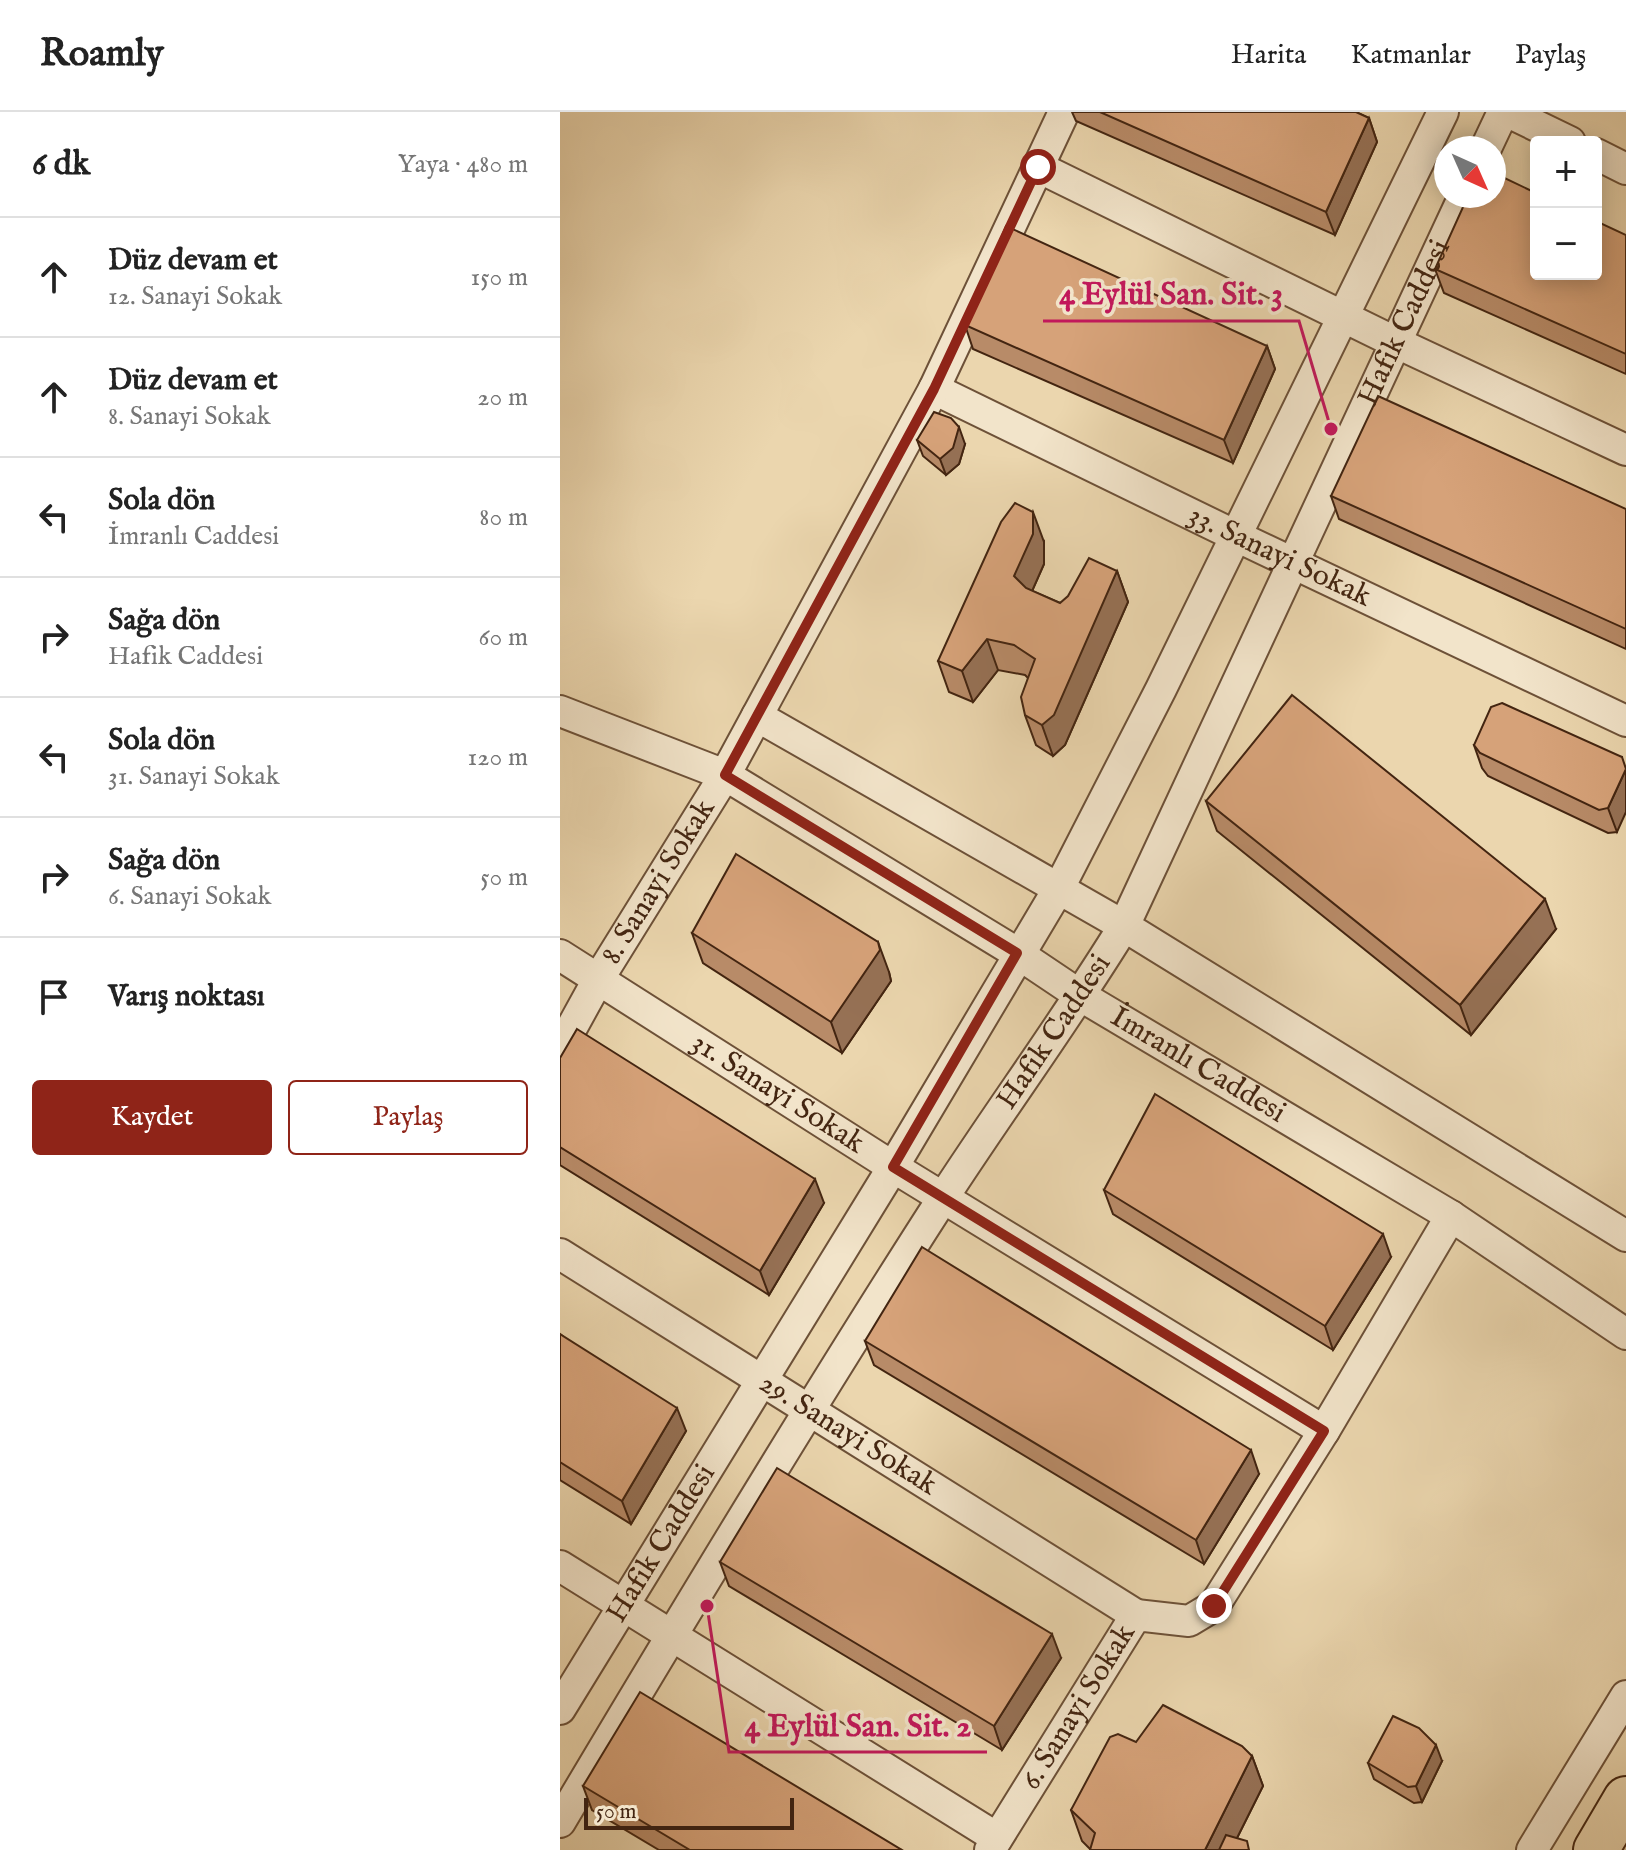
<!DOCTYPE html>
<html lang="tr">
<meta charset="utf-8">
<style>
:root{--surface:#fff;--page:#f2f2f2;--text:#222;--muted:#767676;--line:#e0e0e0;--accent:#8f2418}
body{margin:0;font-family:"IM FELL English",serif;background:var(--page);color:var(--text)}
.controls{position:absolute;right:24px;top:24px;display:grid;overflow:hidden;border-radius:8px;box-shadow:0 4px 20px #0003}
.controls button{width:72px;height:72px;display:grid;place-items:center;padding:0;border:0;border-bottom:2px solid var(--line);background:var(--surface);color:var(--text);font:40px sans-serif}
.compass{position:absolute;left:874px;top:24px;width:72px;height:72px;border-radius:50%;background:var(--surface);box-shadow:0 4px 20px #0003;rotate:135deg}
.scale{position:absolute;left:24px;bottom:20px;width:210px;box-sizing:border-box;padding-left:8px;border:4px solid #432511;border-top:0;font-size:22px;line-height:28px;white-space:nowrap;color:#432511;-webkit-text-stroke:6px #f2e4ca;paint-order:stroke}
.stop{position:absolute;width:24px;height:24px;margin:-18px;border:6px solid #8f2418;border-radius:50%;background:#fff}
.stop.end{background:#8f2418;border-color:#fff;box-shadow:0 2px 8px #0008}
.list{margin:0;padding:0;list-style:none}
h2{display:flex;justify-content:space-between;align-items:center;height:104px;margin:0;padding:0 32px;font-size:34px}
h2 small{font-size:26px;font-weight:400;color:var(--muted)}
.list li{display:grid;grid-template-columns:52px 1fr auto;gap:24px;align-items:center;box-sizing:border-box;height:120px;padding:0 32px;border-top:2px solid var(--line)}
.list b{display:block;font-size:30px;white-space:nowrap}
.list p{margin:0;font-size:26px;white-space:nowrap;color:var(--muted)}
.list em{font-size:26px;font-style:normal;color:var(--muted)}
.actions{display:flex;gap:16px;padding:24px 32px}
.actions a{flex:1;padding:18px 0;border:2px solid var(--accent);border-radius:8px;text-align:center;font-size:28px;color:var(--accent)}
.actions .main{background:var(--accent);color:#fff}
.icon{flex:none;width:44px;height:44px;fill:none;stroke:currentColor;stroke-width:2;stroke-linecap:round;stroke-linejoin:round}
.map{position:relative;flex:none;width:1066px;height:1738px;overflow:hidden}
header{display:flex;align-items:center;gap:48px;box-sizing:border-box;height:112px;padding:0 40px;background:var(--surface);border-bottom:2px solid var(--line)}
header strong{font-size:38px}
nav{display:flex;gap:44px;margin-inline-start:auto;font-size:28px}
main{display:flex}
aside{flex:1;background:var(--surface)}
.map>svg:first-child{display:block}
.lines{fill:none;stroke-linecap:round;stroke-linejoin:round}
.minor-casing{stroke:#6d5138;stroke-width:34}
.highway-casing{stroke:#432511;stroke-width:48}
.minor{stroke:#f2e4ca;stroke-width:30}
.highway{stroke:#ebd6ae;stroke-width:44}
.wall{fill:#b88b68;stroke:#432511;stroke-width:2}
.shaded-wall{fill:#967155;stroke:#432511;stroke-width:2}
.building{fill:#d6a279;stroke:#432511;stroke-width:2}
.route{stroke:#8f2418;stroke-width:10}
.labels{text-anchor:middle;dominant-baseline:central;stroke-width:7;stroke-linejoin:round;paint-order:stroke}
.street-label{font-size:30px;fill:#432511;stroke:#f2e4ca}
.leader{fill:none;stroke:#c2185b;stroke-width:3}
.callout-dot{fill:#c2185b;stroke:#f2e4ca;stroke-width:3}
.callout-label{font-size:32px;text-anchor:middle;font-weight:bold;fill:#c2185b;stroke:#f2e4ca;stroke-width:7;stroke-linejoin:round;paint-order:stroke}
</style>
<header>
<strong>Roamly</strong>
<nav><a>Harita</a><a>Katmanlar</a><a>Paylaş</a></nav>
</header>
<main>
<aside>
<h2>6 dk<small>Yaya · 480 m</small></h2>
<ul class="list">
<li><svg class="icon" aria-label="ahead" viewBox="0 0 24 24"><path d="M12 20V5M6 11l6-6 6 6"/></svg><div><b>Düz devam et</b><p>12. Sanayi Sokak</p></div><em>150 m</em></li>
<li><svg class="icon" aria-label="ahead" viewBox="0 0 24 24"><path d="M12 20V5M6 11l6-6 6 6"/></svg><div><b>Düz devam et</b><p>8. Sanayi Sokak</p></div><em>20 m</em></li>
<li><svg class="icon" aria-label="left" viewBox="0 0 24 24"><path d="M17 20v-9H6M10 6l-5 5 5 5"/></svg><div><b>Sola dön</b><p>İmranlı Caddesi</p></div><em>80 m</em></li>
<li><svg class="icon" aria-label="right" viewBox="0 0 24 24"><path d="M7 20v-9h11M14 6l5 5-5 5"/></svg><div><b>Sağa dön</b><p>Hafik Caddesi</p></div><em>60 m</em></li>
<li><svg class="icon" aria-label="left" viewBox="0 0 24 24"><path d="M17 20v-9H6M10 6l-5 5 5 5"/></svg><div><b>Sola dön</b><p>31. Sanayi Sokak</p></div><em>120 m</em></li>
<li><svg class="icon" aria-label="right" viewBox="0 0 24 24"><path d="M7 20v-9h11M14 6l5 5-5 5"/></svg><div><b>Sağa dön</b><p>6. Sanayi Sokak</p></div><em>50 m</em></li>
<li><svg class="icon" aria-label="arrive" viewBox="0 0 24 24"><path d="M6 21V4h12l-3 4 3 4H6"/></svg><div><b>Varış noktası</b></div></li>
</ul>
<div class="actions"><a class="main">Kaydet</a><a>Paylaş</a></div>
</aside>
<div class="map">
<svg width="1066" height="1738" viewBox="0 0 1066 1738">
<rect width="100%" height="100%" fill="#ebd6ae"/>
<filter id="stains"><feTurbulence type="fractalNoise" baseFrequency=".0025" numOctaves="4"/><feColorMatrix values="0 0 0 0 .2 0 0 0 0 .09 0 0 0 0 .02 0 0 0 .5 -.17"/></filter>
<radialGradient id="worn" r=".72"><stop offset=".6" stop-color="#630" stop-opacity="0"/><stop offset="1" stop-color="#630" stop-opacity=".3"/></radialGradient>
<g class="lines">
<defs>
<g id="minor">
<polyline points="948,0 1010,30"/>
<polyline points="926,36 943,0"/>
<polyline points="1036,42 1066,57"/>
<polyline points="478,55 837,231 1066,338"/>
<path id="s1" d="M374,277L676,424L1066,609"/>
<path id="s2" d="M0,599L165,663L457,841L521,884L891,1104L1066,1222"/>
<polyline points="197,604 564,814 1066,1124"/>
<path id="s3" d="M0,843L333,1055L764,1319"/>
<path id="s4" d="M0,937L39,866L165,663L374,277L504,0"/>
<path id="s5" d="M0,1142L576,1503"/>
<polyline points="0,1454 437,1726"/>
<path id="s6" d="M0,1597L333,1055L499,776L601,577L883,0"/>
<path id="s7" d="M0,1710C125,1500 251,1291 383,1086C442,995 507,907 564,814L904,84"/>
<path id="s8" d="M430,1738L576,1503L629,1509L654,1494L764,1319L891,1104"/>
<polyline points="972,1738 1066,1584"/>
</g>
<polyline id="highway" points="1036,1738 1066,1687"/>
</defs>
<use href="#minor" class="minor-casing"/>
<use href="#highway" class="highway-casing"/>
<use href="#minor" class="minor"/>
<use href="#highway" class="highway"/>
</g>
<g class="wall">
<polygon points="512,0 796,0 809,6 817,30 775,123 516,9"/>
<polygon points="1066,123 1066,262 884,181 875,157"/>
<polygon points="405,213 707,234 715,257 673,351 413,237"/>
<polygon points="357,328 405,332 399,352 386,363 363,344"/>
<polygon points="771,384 1066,397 1066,537 779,407"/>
<polygon points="484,430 484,452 472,479 500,491 557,459 568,490 505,633 493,644 476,633 465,603 468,566 465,563 438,558 413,590 389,580 378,549"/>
<polygon points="914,633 1062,645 1057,720 1048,721 928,664 922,656"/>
<polygon points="646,689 996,817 911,923 657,719"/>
<polygon points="132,821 329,860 331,869 282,941 143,851"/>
<polygon points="0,946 264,1091 209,1183 0,1053"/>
<polygon points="544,1078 831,1145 773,1238 553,1102"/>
<polygon points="0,1222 126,1319 71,1412 0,1368"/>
<polygon points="305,1229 699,1362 644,1452 314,1253"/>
<polygon points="160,1450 501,1546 442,1638 169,1474"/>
<polygon points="576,1630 692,1644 703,1674 677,1726 530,1737 522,1729 511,1698"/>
<polygon points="882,1649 862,1690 854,1691 814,1667 808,1651"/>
<polygon points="23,1674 342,1738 99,1738 32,1698"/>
</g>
<g class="shaded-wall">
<polygon points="809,6 817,30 775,123 766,100"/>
<polygon points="707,234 715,257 673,351 664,328"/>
<polygon points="399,315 405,332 399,352 386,363 380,347"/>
<polygon points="473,400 484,430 484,452 465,495 454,464"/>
<polygon points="557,459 568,490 505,633 493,644 482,613"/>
<polygon points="427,527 438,558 413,590 402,559"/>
<polygon points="1066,657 1066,700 1057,720 1048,696"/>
<polygon points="985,787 996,817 911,923 900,893"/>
<polygon points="318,830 329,860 331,869 282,941 271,910"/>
<polygon points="255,1067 264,1091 209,1183 200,1159"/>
<polygon points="823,1122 831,1145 773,1238 765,1214"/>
<polygon points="117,1296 126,1319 71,1412 62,1389"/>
<polygon points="691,1338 699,1362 644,1452 636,1428"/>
<polygon points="492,1522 501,1546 442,1638 434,1614"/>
<polygon points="876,1633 882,1649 862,1690 856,1674"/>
<polygon points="692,1644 703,1674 671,1738 645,1738"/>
</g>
<g class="building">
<polygon points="540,0 796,0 809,6 766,100"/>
<polygon points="934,61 976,81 976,162 1036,162 1036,109 1066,123 1066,242 875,157 908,84 934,84"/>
<polygon points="446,114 707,234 664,328 405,213"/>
<polygon points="818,284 1066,397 1066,517 771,384"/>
<polygon points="374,300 391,306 399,315 393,336 380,347 357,328"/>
<polygon points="455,391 473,400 473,422 454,464 466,476 500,491 508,484 529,446 557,459 494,603 482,613 465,603 461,585 475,547 454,533 427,527 402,559 378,549 441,410"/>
<polygon points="732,583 985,787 900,893 646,689"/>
<polygon points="942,591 1062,645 1066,657 1048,696 1039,698 920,641 914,633 931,595"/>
<polygon points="176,742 318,830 320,838 271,910 132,821"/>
<polygon points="17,917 255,1067 200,1159 0,1035 0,946"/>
<polygon points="595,982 823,1122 765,1214 544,1078"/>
<polygon points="362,1135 691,1338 636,1428 305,1229"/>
<polygon points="0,1222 117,1296 62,1389 0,1350"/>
<polygon points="217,1356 492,1522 434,1614 160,1450"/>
<polygon points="80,1580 342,1738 130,1738 23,1674"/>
<polygon points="603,1593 682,1634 692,1644 645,1738 530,1738 535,1721 511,1698 550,1625 558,1622 576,1630"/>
<polygon points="833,1604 859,1616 876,1633 856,1674 848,1675 808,1651"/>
<polygon points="666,1723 687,1729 689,1738 659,1738"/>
</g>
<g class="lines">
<polyline class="route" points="478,55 374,277 165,663 457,841 333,1055 764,1319 654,1494"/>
</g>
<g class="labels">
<g class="street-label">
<text stroke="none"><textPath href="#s7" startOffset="1724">Hafik Caddesi</textPath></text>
<text stroke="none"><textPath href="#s1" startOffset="384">33. Sanayi Sokak</textPath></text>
<text stroke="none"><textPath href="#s4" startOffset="194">8. Sanayi Sokak</textPath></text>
<text stroke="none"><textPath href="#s7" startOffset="932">Hafik Caddesi</textPath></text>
<text stroke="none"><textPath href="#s2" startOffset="732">İmranlı Caddesi</textPath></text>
<text stroke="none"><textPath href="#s3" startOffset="258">31. Sanayi Sokak</textPath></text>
<text stroke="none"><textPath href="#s5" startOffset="340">29. Sanayi Sokak</textPath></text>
<text stroke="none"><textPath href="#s6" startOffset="194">Hafik Caddesi</textPath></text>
<text stroke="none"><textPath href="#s8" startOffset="168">6. Sanayi Sokak</textPath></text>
</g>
</g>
<path class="leader" d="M771 317L739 209H483M147 1494L169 1640H427"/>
<g class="callout-dot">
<circle cx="771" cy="317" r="8"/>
<circle cx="147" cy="1494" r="8"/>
</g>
<g class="callout-label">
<text x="611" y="192">4 Eylül San. Sit. 3</text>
<text x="298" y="1624">4 Eylül San. Sit. 2</text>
</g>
<rect width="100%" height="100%" filter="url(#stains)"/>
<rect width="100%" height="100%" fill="url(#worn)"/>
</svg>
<div class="controls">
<button>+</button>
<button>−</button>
</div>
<svg class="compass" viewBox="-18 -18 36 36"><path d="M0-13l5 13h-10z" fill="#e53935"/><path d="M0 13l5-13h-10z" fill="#767676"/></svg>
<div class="scale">50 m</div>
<div class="stop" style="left:478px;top:55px"></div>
<div class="stop end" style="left:654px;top:1494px"></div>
</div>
</main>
